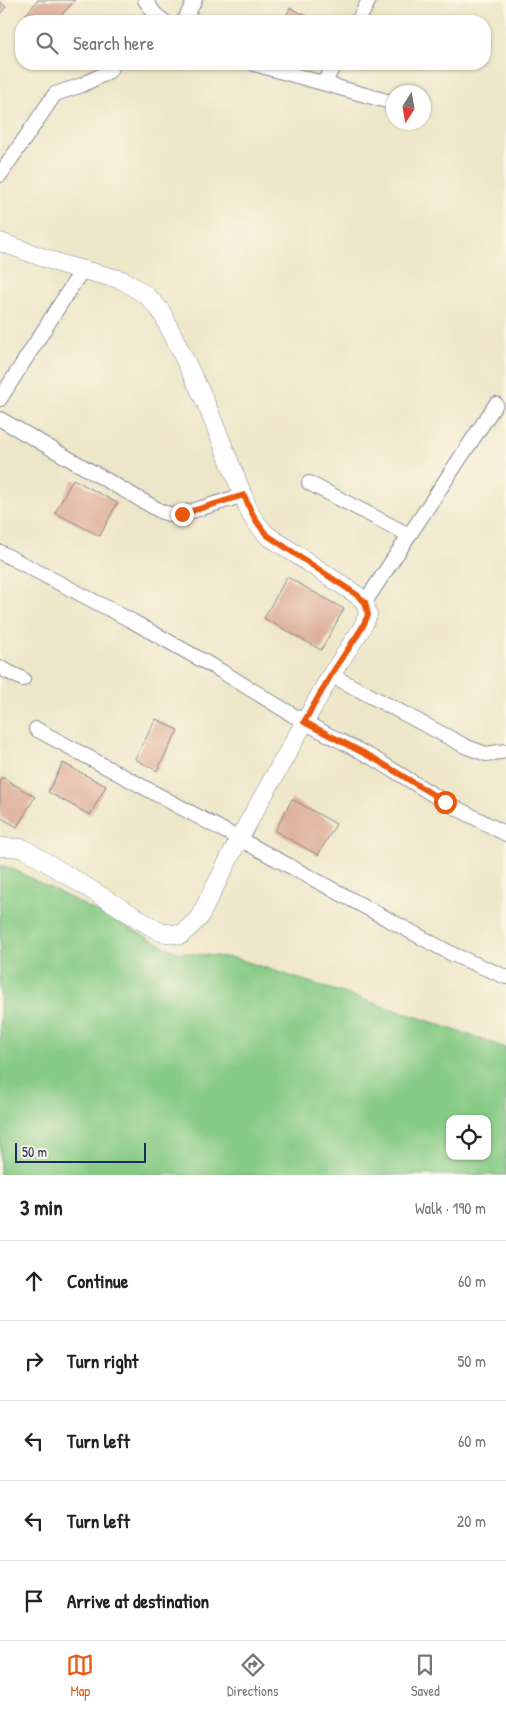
<!DOCTYPE html>
<meta charset="utf-8">
<style>
:root{--surface:#fff;--page:#f2f2f2;--text:#222;--muted:#767676;--line:#e0e0e0;--accent:#ea580c}
body{margin:0;font-family:"Patrick Hand",sans-serif;background:var(--page);color:var(--text)}
.controls{position:absolute;right:15px;bottom:15px;display:grid;overflow:hidden;border-radius:10px;box-shadow:0 1px 4px #0004}
.controls button{width:45px;height:45px;display:grid;place-items:center;padding:0;border:0;border-bottom:1px solid var(--line);background:var(--surface);color:var(--text);font:25px sans-serif}
.compass{position:absolute;left:386px;top:85px;width:45px;height:45px;border-radius:50%;background:var(--surface);box-shadow:0 1px 4px #0004;rotate:191deg}
.scale{position:absolute;left:15px;bottom:12px;width:131px;box-sizing:border-box;padding-left:5px;border:2px solid #1b2f5e;border-top:0;font-size:14px;line-height:18px;white-space:nowrap;color:#1b2f5e;-webkit-text-stroke:4px #fcf5e5;paint-order:stroke}
.stop{position:absolute;width:15px;height:15px;margin:-11px;border:4px solid #ea580c;border-radius:50%;background:#fff}
.stop.end{background:#ea580c;border-color:#fff;box-shadow:0 1px 5px #0008}
.list{margin:0;padding:0;list-style:none}
h2{display:flex;justify-content:space-between;align-items:center;height:65px;margin:0;padding:0 20px;font-size:21px}
h2 small{font-size:16px;font-weight:400;color:var(--muted)}
.list li{display:grid;grid-template-columns:32px 1fr auto;gap:15px;align-items:center;box-sizing:border-box;height:80px;padding:0 20px;border-top:1px solid var(--line)}
.list b{display:block;font-size:19px;white-space:nowrap}
.list em{font-size:16px;font-style:normal;color:var(--muted)}
.icon{flex:none;width:28px;height:28px;fill:none;stroke:currentColor;stroke-width:2;stroke-linecap:round;stroke-linejoin:round}
.map{position:relative;flex:none;width:506px;height:1175px;overflow:hidden}
.search{position:absolute;background:var(--surface);box-shadow:0 1px 4px #0004;left:15px;right:15px;top:15px;height:55px;display:flex;align-items:center;gap:12px;box-sizing:border-box;padding:0 18px;border-radius:20px;color:var(--muted);font-size:19px}
.sheet{height:465px;background:var(--surface)}
nav{display:flex;justify-content:space-around;align-items:center;box-sizing:border-box;height:70px;border-top:1px solid var(--line);background:var(--surface);font-size:14px;color:var(--muted)}
nav a{display:grid;justify-items:center;gap:2px}
nav .on{color:var(--accent)}
.map>svg:first-child{display:block}
.green{fill:#86cb85;stroke:#507d72;fill-rule:evenodd}
.building{fill:#dcaa95}
.lines{fill:none;stroke-linecap:round;stroke-linejoin:round}
.minor-casing{stroke:#848a93;stroke-width:16}
.tertiary-casing{stroke:#848a93;stroke-width:19}
.minor{stroke:#fff;stroke-width:14}
.tertiary{stroke:#fff;stroke-width:18}
.route{stroke:#ea580c;stroke-width:6}
</style>
<div class="map">
<svg width="506" height="1175" viewBox="0 0 506 1175">
<rect width="100%" height="100%" fill="#fcf5e5"/>
<filter id="ink" filterUnits="userSpaceOnUse"><feTurbulence type="fractalNoise" baseFrequency=".02" numOctaves="2"/><feDisplacementMap in="SourceGraphic" scale="10" xChannelSelector="R" yChannelSelector="G"/><feConvolveMatrix kernelMatrix="1 2 1 2 8 2 1 2 1" color-interpolation-filters="sRGB"/></filter>
<filter id="wash" filterUnits="userSpaceOnUse"><feTurbulence type="fractalNoise" baseFrequency=".0096" numOctaves="4" result="noise"/><feDisplacementMap in="SourceGraphic" scale="20" xChannelSelector="R" yChannelSelector="G"/><feGaussianBlur stdDeviation="1.12" result="paint"/><feColorMatrix in="noise" values="0 0 0 0 0 0 0 0 0 0 0 0 0 0 0 0 0 1.4 0 .05"/><feComposite in="paint" operator="in"/></filter>
<g filter="url(#wash)">
<rect width="100%" height="100%" fill="#eee6c8"/>
<path class="green" d="M0,865L13,869L176,952L235,958L420,1018L506,1048V1175H0ZM450,1119H487V1156H450Z"/>
<g id="blocks">
<g class="building">
<polygon points="38,0 75,0 56,21 34,21 26,14"/>
<polygon points="0,2 6,7 0,14"/>
<polygon points="290,8 318,21 284,21"/>
<polygon points="73,479 117,503 100,536 55,513"/>
<polygon points="287,577 344,609 321,650 264,618"/>
<polygon points="156,719 178,730 157,771 135,759"/>
<polygon points="63,763 106,786 90,815 48,792"/>
<polygon points="2,777 35,797 17,827 0,817 0,781"/>
<polygon points="292,799 336,824 318,855 275,831"/>
</g>
</g>
</g>
<g filter="url(#ink)">
<use href="#blocks" fill-opacity="0" stroke="#848a93" stroke-width="1"/>
<g class="lines">
<defs>
<g id="minor">
<polyline points="145,0 155,14 164,21"/>
<polyline points="184,21 195,0"/>
<polyline points="358,21 369,0"/>
<polyline points="254,64 394,103"/>
<polyline points="324,83 335,64"/>
<polyline points="0,175 55,94 82,85 108,72 114,64"/>
<polyline points="0,399 82,270"/>
<polyline points="0,419 162,512 173,515 182,514 244,495"/>
<polyline points="309,483 409,535"/>
<polyline points="0,552 132,621 221,671 304,722 375,759 445,802 506,834"/>
<polyline points="365,602 496,404"/>
<polyline points="0,668 23,679"/>
<polyline points="331,675 467,747 486,754 506,751"/>
<polyline points="36,729 454,955 506,977"/>
</g>
<polyline id="tertiary" points="0,242 64,265 122,280 146,295 161,311 205,401 251,515 258,525 267,535 357,595 365,602 368,615 362,628 331,675 239,839 199,918 181,935 160,932 23,848 0,847"/>
</defs>
<use href="#minor" class="minor-casing"/>
<use href="#tertiary" class="tertiary-casing"/>
<use href="#minor" class="minor"/>
<use href="#tertiary" class="tertiary"/>
</g>
</g>
<g class="lines" filter="url(#ink)">
<path class="route" d="M182,514L244,495C250,511 256,523 267,535L357,595L365,602L368,615L362,628L331,675L304,722L375,759L445,802"/>
</g>
</svg>
<div class="controls">
<button><svg class="icon" aria-label="locate" viewBox="0 0 24 24"><circle cx="12" cy="12" r="6"/><path d="M12 2v4M12 18v4M2 12h4M18 12h4"/></svg></button>
</div>
<svg class="compass" viewBox="-18 -18 36 36"><path d="M0-13l5 13h-10z" fill="#e53935"/><path d="M0 13l5-13h-10z" fill="#767676"/></svg>
<div class="scale">50 m</div>
<div class="stop" style="left:445px;top:802px"></div>
<div class="stop end" style="left:182px;top:514px"></div>
<div class="search"><svg class="icon" aria-label="search" viewBox="0 0 24 24"><circle cx="10" cy="10" r="6"/><path d="M15 15l6 6"/></svg>Search here</div>
</div>
<section class="sheet">
<h2>3 min<small>Walk · 190 m</small></h2>
<ul class="list">
<li><svg class="icon" aria-label="ahead" viewBox="0 0 24 24"><path d="M12 20V5M6 11l6-6 6 6"/></svg><div><b>Continue</b></div><em>60 m</em></li>
<li><svg class="icon" aria-label="right" viewBox="0 0 24 24"><path d="M7 20v-9h11M14 6l5 5-5 5"/></svg><div><b>Turn right</b></div><em>50 m</em></li>
<li><svg class="icon" aria-label="left" viewBox="0 0 24 24"><path d="M17 20v-9H6M10 6l-5 5 5 5"/></svg><div><b>Turn left</b></div><em>60 m</em></li>
<li><svg class="icon" aria-label="left" viewBox="0 0 24 24"><path d="M17 20v-9H6M10 6l-5 5 5 5"/></svg><div><b>Turn left</b></div><em>20 m</em></li>
<li><svg class="icon" aria-label="arrive" viewBox="0 0 24 24"><path d="M6 21V4h12l-3 4 3 4H6"/></svg><div><b>Arrive at destination</b></div></li>
</ul>
</section>
<nav>
<a class="on"><svg class="icon" aria-label="map" viewBox="0 0 24 24"><path d="M3 6l6-2 6 2 6-2v14l-6 2-6-2-6 2zM9 4v14M15 6v14"/></svg>Map</a>
<a><svg class="icon" aria-label="directions" viewBox="0 0 24 24"><path d="M12 3l9 9-9 9-9-9zM9 14v-3h6M13 9l2 2-2 2"/></svg>Directions</a>
<a><svg class="icon" aria-label="saved" viewBox="0 0 24 24"><path d="M7 4h10v16l-5-4-5 4z"/></svg>Saved</a>
</nav>
